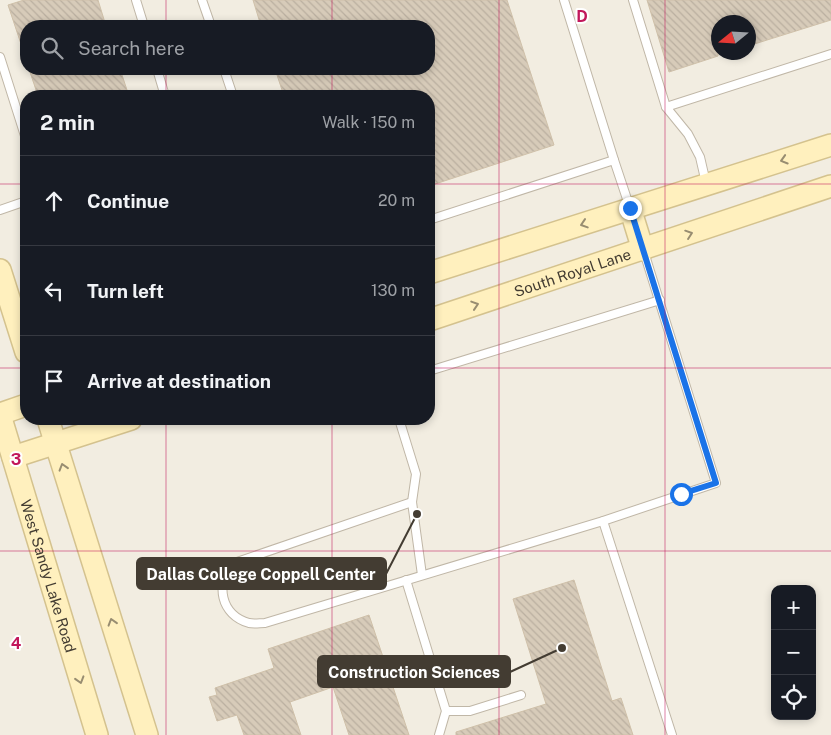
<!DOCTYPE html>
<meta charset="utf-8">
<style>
:root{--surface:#171b24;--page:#20242c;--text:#f1f3f6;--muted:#9ea1a6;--line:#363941}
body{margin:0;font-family:"Public Sans",sans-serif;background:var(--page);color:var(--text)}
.controls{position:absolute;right:15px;bottom:15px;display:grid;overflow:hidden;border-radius:10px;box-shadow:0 2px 8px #0003}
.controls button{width:45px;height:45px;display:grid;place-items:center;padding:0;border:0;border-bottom:1px solid var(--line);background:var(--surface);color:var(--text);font:25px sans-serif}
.compass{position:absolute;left:711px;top:15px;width:45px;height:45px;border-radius:50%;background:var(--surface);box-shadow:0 2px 8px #0003;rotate:252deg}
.stop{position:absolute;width:15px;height:15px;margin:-11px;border:4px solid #1a73e8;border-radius:50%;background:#fff}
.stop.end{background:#1a73e8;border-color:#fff;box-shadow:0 1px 5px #0008}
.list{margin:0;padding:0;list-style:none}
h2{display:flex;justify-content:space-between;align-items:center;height:65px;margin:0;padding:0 20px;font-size:21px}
h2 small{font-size:16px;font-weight:400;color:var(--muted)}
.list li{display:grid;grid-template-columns:32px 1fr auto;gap:15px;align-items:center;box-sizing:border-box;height:90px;padding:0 20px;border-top:1px solid var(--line)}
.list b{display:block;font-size:19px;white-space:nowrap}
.list em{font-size:16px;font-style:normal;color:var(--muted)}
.icon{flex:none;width:28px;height:28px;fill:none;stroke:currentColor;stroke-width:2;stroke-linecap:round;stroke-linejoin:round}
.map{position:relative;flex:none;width:831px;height:735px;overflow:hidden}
.search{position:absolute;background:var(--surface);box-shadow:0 2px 8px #0003;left:20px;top:20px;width:415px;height:55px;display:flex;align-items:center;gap:12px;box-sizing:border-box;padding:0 18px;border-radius:20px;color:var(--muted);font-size:19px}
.panel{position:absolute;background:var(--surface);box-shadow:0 2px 8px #0003;left:20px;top:90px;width:415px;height:335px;border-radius:20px}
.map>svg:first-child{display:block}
.building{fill:url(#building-back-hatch);stroke:#cfc0a9}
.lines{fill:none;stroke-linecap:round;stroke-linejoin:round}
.service-casing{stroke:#c0b7a7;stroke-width:10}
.secondary-casing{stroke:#d4c28e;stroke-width:24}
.service{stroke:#fff;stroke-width:8}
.secondary{stroke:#fff0be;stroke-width:21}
.oneway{stroke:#988d71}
.route{stroke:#1a73e8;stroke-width:6}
.grid{fill:none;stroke:#c2185b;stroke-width:1;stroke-opacity:0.55}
.labels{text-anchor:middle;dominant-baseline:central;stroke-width:4;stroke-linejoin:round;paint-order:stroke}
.street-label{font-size:15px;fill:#433c32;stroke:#fff}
.grid-label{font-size:16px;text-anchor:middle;font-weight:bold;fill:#c2185b;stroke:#fff;stroke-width:4;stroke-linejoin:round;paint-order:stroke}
.leader{fill:none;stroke:#433c32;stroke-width:2}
.callout-dot{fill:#433c32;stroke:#fff;stroke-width:2}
.callout{fill:#433c32;stroke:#433c32;stroke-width:2}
.callout-label{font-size:16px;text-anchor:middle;font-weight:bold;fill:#fff}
</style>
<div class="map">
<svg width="831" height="735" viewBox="0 0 831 735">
<defs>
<pattern id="building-back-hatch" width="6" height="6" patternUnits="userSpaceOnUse" patternTransform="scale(1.25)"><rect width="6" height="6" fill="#d7cbb9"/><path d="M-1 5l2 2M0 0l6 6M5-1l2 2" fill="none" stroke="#baafa0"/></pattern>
</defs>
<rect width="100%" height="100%" fill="#f2ede1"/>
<g class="building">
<polygon points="24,0 98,0 106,26 26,26 26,53 24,53 8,5"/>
<polygon points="253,0 507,0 554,145 429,186 429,96 284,96 275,69 429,69 429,26 261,26"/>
<polygon points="647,0 831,0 831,20 748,46 748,22 718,22 718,56 669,72"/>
<polygon points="29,69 120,69 129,96 38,96"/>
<polygon points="574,580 612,701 621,698 633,735 456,735 456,732 546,704 513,599"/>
<polygon points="369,615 409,735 349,735 333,687 290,702 301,735 244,735 237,715 217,721 209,697 217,695 215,688 274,668 268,649"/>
</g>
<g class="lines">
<defs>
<g id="service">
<polyline points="136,0 144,26"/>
<polyline points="202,0 211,26"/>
<polyline points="564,0 614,160"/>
<polyline points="633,0 666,107 831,54"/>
<polyline points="0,57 26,139"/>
<polyline points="157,69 165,96"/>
<polyline points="224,69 233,96"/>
<polyline points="666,107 688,134 700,157 706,183"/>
<polyline points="0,210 26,201"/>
<polyline points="429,220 614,160 630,208"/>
<polyline points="429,371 660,300"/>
<polyline points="399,419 416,474 412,502 422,575"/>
<path d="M412,502L234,563C214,584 221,615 249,623C254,624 260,623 265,623L603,521L716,483L644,252"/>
<polyline points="603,521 672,735"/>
<polyline points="406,580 446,711 439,735"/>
<polyline points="446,711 470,711 521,695"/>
</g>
<g id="secondary">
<polyline points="630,208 643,250"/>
<polyline points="0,270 26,352"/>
<polyline points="429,273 831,145"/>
<path id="s1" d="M429,320L831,186"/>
<polyline points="0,414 26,405"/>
<path id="s2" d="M0,415L97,735"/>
<polyline points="48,419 147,735"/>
<polyline points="13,457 131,419"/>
</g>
</defs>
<use href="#service" class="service-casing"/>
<use href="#secondary" class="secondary-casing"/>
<use href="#service" class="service"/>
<use href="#secondary" class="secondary"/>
</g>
<defs><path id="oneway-chevron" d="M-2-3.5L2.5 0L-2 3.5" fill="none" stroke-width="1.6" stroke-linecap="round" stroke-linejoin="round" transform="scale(1.25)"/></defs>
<g class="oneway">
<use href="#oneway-chevron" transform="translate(784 160) rotate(163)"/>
<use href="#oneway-chevron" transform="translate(584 224) rotate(162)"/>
<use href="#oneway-chevron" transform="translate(689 234) rotate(-19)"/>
<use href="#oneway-chevron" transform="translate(475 305) rotate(-18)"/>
<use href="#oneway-chevron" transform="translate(63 467) rotate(-107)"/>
<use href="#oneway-chevron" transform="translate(112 622) rotate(-107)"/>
<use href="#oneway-chevron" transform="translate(80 680) rotate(73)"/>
</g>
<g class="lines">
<polyline class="route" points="630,208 716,483 681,494"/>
</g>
<path class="grid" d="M166,0V26M332,0V26M499,0V735M665,0V735M166,69V96M332,69V96M0,184H26M429,184H831M0,368H26M429,368H831M166,419V735M332,419V735M0,551H831"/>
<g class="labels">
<g class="street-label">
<text stroke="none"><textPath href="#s1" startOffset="151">South Royal Lane</textPath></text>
<text stroke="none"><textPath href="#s2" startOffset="168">West Sandy Lake Road</textPath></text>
</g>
</g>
<g class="grid-label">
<text x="582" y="22">D</text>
<text x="16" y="465">3</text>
<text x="16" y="649">4</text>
</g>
<path class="leader" d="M417 514L386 574M562 648L510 672"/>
<g class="callout-dot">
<circle cx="417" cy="514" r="5"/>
<circle cx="562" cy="648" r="5"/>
</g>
<g class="callout">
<rect x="137" y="558" width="249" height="31" rx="5"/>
<rect x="318" y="656" width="192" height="31" rx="5"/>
</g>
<g class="callout-label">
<text x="261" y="580">Dallas College Coppell Center</text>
<text x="414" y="678">Construction Sciences</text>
</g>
</svg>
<div class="controls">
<button>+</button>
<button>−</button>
<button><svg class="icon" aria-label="locate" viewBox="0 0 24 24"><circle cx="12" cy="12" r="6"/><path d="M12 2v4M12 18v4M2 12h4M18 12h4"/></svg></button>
</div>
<svg class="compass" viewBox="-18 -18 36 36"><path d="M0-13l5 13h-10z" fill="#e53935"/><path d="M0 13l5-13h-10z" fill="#9ea1a6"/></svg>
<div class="stop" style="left:681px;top:494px"></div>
<div class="stop end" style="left:630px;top:208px"></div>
<div class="search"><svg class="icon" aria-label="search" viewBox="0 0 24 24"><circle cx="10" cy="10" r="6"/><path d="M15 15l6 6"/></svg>Search here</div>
<section class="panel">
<h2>2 min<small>Walk · 150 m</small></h2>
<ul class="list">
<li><svg class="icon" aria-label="ahead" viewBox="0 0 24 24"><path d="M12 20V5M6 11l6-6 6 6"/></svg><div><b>Continue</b></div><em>20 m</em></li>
<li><svg class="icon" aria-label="left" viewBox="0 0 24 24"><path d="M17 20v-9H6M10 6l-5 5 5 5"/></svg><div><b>Turn left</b></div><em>130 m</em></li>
<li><svg class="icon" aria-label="arrive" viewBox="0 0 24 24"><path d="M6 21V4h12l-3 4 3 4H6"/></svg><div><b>Arrive at destination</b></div></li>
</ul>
</section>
</div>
